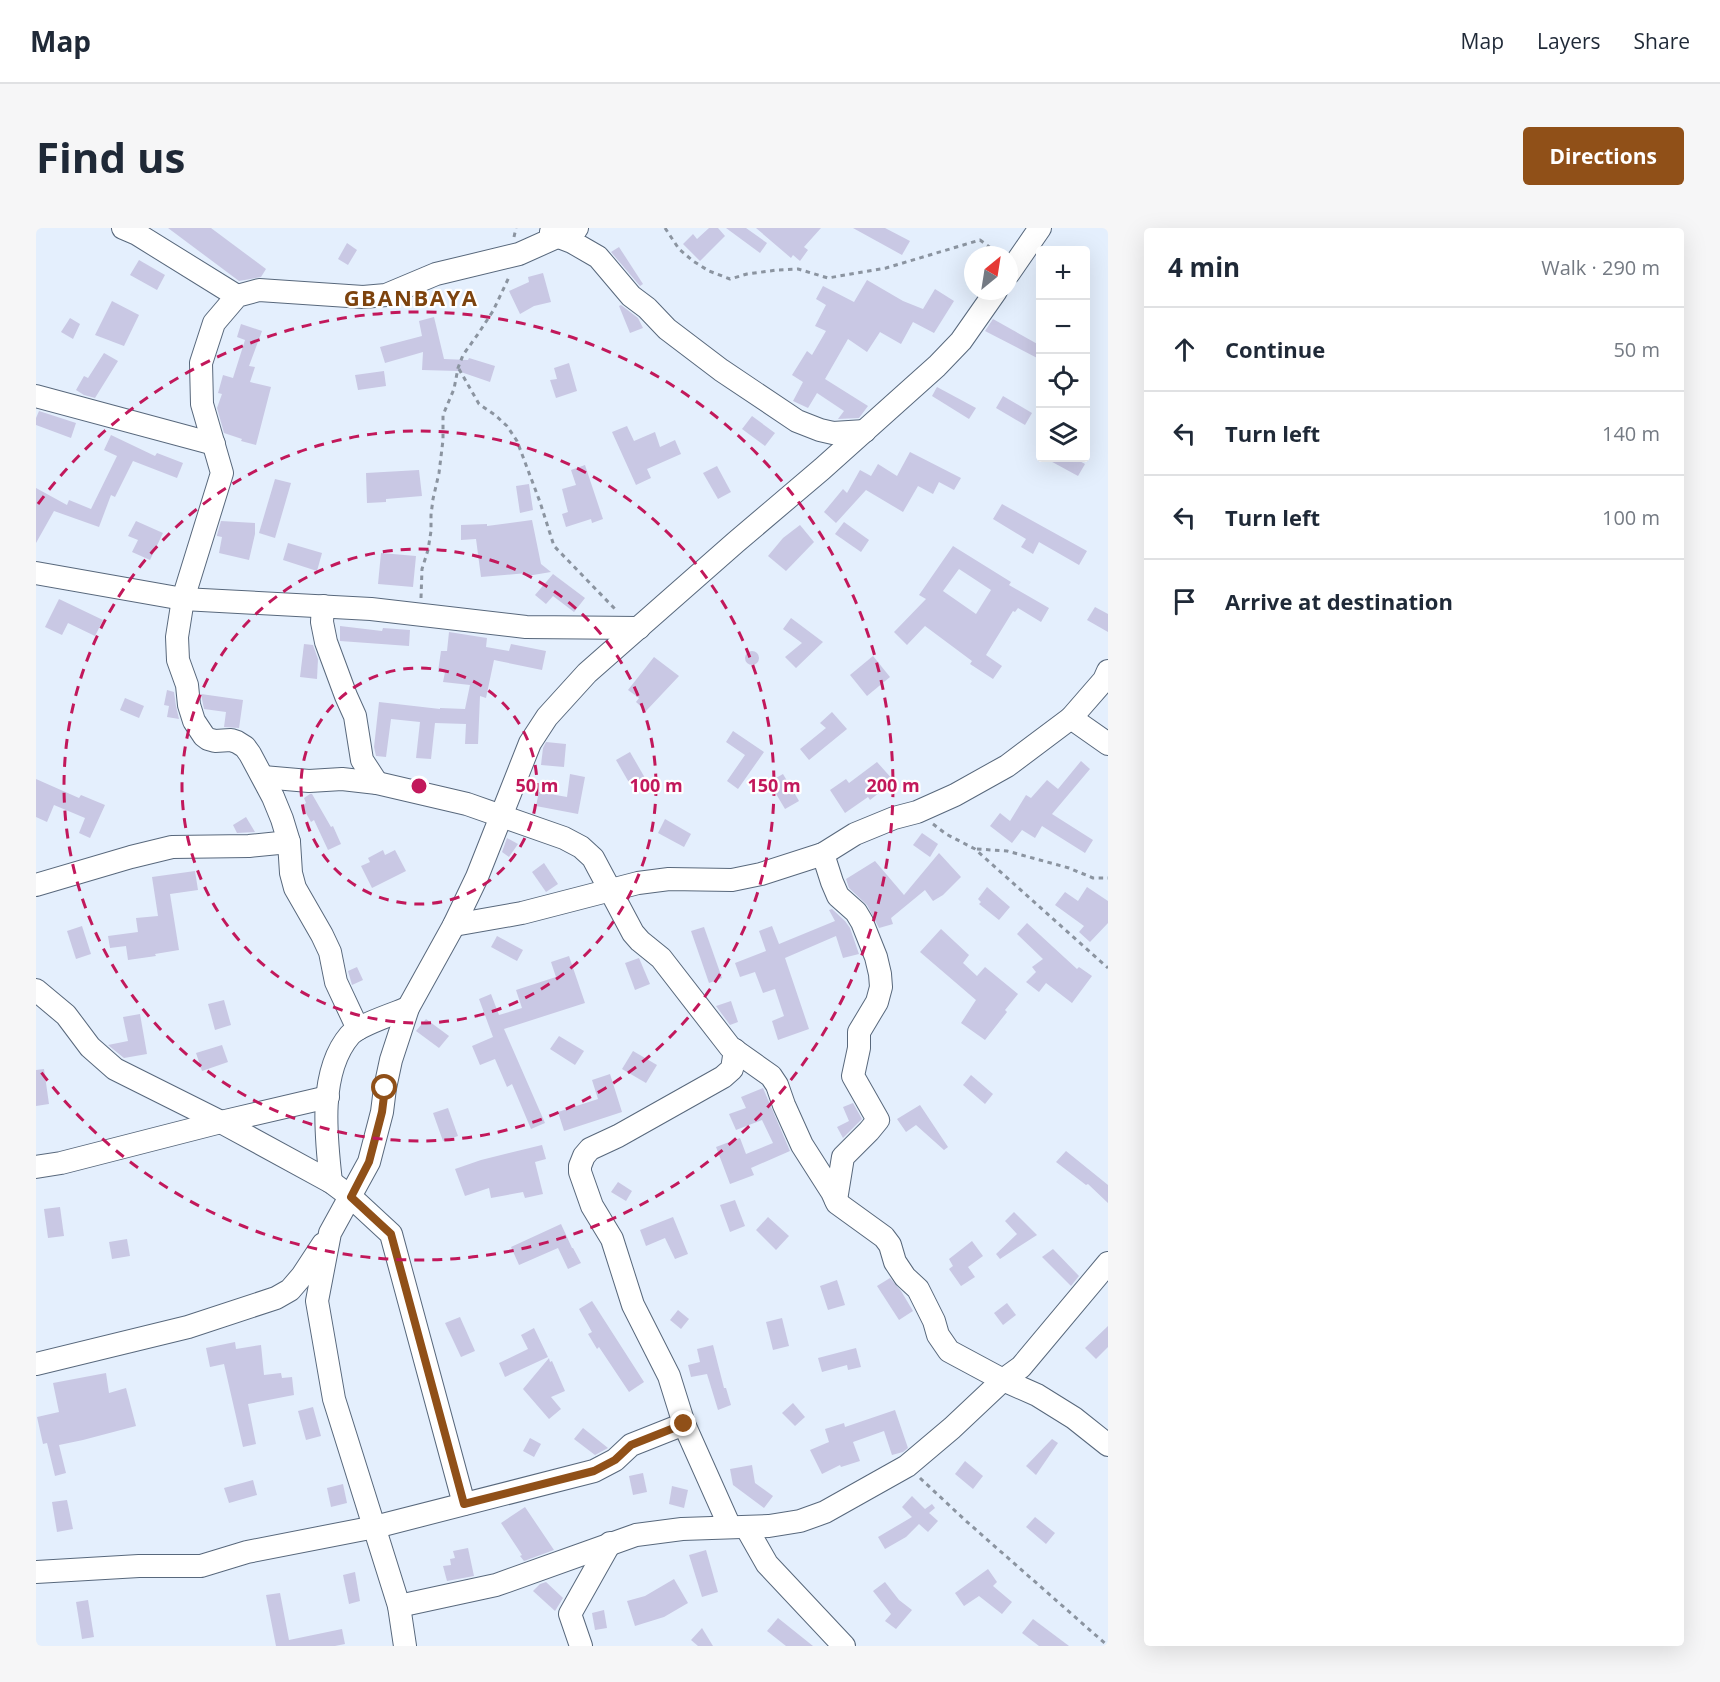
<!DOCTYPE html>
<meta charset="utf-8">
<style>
:root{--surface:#fff;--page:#f6f6f7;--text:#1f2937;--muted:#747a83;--line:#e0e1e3;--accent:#905018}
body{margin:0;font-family:"Open Sans",sans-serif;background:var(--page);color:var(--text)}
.controls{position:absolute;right:18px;top:18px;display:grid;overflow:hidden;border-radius:6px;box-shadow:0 6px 24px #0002}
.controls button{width:54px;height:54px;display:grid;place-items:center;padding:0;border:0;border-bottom:2px solid var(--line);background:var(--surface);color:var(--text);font:30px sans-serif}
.compass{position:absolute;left:928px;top:18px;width:54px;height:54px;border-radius:50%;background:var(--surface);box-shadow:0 6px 24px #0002;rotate:30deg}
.stop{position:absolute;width:18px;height:18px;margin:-14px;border:4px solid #905018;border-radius:50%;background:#fff}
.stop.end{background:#905018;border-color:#fff;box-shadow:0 2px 6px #0008}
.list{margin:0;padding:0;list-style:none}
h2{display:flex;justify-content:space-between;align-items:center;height:78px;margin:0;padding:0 24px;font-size:26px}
h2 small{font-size:20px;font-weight:400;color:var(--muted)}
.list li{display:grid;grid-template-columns:39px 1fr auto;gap:18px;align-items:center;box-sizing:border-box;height:84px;padding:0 24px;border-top:2px solid var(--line)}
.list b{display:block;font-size:22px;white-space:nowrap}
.list em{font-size:20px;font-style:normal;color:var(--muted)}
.icon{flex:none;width:33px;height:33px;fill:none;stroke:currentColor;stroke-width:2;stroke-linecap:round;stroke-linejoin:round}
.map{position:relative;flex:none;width:1072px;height:1418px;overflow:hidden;border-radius:6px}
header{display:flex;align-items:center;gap:36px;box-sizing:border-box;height:84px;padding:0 30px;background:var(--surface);border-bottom:2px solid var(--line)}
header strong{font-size:28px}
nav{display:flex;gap:33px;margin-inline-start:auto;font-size:21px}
.intro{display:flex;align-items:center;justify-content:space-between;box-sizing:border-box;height:144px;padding:0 36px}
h1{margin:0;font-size:42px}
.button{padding:15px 27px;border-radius:6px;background:var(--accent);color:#fff;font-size:21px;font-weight:700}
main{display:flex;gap:36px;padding:0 36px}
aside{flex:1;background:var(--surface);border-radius:6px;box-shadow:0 6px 24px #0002}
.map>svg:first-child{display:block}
.building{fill:#c9c8e4;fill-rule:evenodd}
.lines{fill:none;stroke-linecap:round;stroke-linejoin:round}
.minor-casing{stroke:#58687c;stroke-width:24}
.path{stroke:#8b94a0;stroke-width:3;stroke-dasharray:4.5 4.5;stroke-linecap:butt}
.minor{stroke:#fff;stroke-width:22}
.route{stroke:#905018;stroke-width:8}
.ring{fill:none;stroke:#c2185b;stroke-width:3;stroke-dasharray:10 8}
.labels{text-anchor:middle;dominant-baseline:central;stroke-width:4.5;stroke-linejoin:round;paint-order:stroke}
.district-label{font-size:22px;font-weight:bold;letter-spacing:1.5px;fill:#7d430e;stroke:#fff}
.centre{fill:#c2185b;stroke:#fff;stroke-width:3}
.ring-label{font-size:18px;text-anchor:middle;font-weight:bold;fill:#c2185b;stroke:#fff;stroke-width:4.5;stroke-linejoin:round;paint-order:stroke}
</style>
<header>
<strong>Map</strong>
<nav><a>Map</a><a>Layers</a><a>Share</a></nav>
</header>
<div class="intro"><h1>Find us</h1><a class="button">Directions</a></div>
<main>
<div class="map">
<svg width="1072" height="1418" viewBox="0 0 1072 1418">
<rect width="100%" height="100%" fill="#e4effd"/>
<g class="building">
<polygon points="132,0 175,0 230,41 225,49 203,53"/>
<polygon points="673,0 682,0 689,8 664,33 647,16 657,6 661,11"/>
<polygon points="690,0 710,0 731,15 724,25"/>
<polygon points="720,0 785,0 768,19 772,22 764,33 757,27 755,30"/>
<polygon points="817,0 849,0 874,13 866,27"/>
<polygon points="311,15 321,22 312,37 302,31"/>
<polygon points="583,19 607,56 604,58 575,24"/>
<polygon points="103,32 129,47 121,62 94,47"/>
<polygon points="507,45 515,74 498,78 484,86 473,63 493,54 492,49"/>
<polygon points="831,52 867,73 887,81 899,61 918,73 898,105 877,94 865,116 844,104 831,124 812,111 789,151 832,178 823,190 802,191 808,183 781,165 772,180 757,173 767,154 756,147 771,123 776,127 790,103 779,98 790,77 780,71 787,58 818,74"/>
<polygon points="76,73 103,87 88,118 59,107"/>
<polygon points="585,77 602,90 607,100 594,105 583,78"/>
<polygon points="398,89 408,131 432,132 433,130 459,138 454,154 422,143 386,142 387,124 349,135 344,119 386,108 383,93"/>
<polygon points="34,90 44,96 37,111 25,104"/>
<polygon points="957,91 1005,118 1005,132 949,103"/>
<polygon points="205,96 226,103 213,138 219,139 214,154 235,159 220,217 205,213 206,211 188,205 181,180 186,166 182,165 187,147 197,150 209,112 201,109"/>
<polygon points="68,125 82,133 59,170 48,167 40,162 48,148 52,150"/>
<polygon points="533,135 541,163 520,170 514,152 521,151 518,140"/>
<polygon points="348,143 350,158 322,162 319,147"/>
<polygon points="901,159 940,180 933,191 896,168"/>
<polygon points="967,168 996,185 989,197 960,180"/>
<polygon points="3,183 40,195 35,210 0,197 0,190"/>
<polygon points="716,188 739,205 729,218 706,201"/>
<polygon points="591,198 598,213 619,204 624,219 639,212 645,226 611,241 615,250 600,257 576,204"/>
<polygon points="75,207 119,228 121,225 147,235 141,250 97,233 79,269 75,267 63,299 18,283 0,315 0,260 31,277 33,272 55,281 81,228 68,222"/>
<polygon points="874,224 925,250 918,262 903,254 897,266 882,258 867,284 830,262 800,295 788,284 807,261 811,265 824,242 835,248 842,236 861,248"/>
<polygon points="1009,230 1038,230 1049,236 1042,248"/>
<polygon points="549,237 567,291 556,295 555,291 530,299 526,286 532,284 526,261 540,257 535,242"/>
<polygon points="681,238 695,264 682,271 667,245"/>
<polygon points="383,242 386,268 350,271 350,274 331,275 330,245"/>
<polygon points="239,251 255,255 239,310 223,305"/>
<polygon points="493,256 497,282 484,285 480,258"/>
<polygon points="966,276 1051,323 1043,337 1003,314 997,326 985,319 990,311 957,291"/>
<polygon points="496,292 505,336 515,344 491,348 491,345 445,349 440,311 425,312 425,297 451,296 451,298"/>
<polygon points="100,293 127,305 114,332 96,324 102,312 92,308"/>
<polygon points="185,293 219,295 219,306 213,332 183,325 186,309 181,308 181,307"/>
<polygon points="808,294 833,312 825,324 799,306"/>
<polygon points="764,297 778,314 750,343 732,328 747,310"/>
<polygon points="252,315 286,325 281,343 247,332"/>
<path d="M917,318L975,354L973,357L1013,380L1005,394L982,380L979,384L977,383L950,427L966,438L957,451L934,436L936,433L889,398L871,417L858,404L890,371L883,367ZM923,341L955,362L940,386L907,363Z"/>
<polygon points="345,325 380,328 377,359 342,356"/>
<polygon points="517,346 549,370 538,384 517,368 510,376 499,367"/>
<polygon points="23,371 67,392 59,408 32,395 26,407 9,399"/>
<polygon points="1059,379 1072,386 1072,404 1051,392"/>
<polygon points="755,390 787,414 760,440 749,429 766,415 747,401"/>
<polygon points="304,398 346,403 347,400 374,402 373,418 304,413"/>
<polygon points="413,404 451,410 450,419 473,423 475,416 510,423 506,442 458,432 450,470 444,468 442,516 429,516 430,496 399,495 395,531 380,530 384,494 355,491 350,529 340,528 338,519 343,474 404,481 404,480 429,481 434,457 407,454 409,444 402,444 405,423 411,423"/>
<polygon points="268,416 277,417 282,431 281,451 264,449"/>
<circle cx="716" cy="430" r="7"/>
<polygon points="837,428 854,449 831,468 814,447"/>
<polygon points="618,429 643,448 610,483 600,474 603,470 592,462"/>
<polygon points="131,462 138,464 140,478 143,491 131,489 133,478 128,477"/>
<polygon points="165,466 207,472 203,500 188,499 190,484 168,481"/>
<polygon points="89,470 108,478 103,490 84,482"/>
<polygon points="796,484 811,501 773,532 764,521 790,500 784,495"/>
<polygon points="697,503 728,524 702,561 691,553 709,527 690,514"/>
<polygon points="510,514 530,516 528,539 505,537 507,520"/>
<polygon points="594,524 609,550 595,558 580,532"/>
<polygon points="1045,533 1054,541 1016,586 1057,612 1049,625 1006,598 999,610 986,602 976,615 954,598 964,585 974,593 990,567 995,570 1011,552 1022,561"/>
<polygon points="841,534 858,553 834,572 832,569 809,585 794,562 810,551 813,555"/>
<polygon points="534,546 549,549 542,586 500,578 503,564 531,569"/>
<polygon points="747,546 763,573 749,581 733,554"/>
<polygon points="0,551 43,570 45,567 69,577 54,610 43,605 49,590 18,577 11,594 0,589"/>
<polygon points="274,566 276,566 295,599 297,598 305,616 292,622 278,592 275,594 266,578 270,575 268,570"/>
<polygon points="210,589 219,604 201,605 197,597"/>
<polygon points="629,591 655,606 648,619 622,605"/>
<polygon points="886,605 902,616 894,629 877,617"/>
<polygon points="471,610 482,616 473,629 466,624"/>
<polygon points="347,622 349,627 359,622 370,643 336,660 325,638 334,634 332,630"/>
<polygon points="903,625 925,649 907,667 897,673 889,662 855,690 857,696 843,700 831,677 813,660 810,651 839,633 868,667"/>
<polygon points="508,635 522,656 510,664 496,644"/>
<polygon points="159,643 162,662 134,666 143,722 119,726 120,728 92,732 90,718 74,720 72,708 102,704 100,690 122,688 116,649"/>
<polygon points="951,659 974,679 963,692 943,676 945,674 942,671"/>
<polygon points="1051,659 1072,673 1072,695 1054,714 1043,704 1048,698 1019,677 1029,664 1042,673"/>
<polygon points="796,681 809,693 814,700 823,726 807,730 800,708 749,730 773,801 742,812 736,793 748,788 739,761 727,765 719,744 704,749 699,735 730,723 723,703 736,698 743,716 799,693 793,682"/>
<polygon points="991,695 1041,741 1043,739 1056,748 1036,775 1010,755 1003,764 990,754 1000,744 996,739 1007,731 981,706"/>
<polygon points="46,698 55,726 40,731 31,703"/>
<polygon points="668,699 686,750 673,755 655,703"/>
<polygon points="905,701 933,727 927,735 941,748 949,739 982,766 969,782 971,784 949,812 925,795 940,772 884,724"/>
<polygon points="461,708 487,722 481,733 455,719"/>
<polygon points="533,728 549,775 468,801 509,895 495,901 476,856 471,859 459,831 444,837 436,818 457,809 443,771 455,766 463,787 486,780 480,762 520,749 515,734"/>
<polygon points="603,730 614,756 599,762 589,735"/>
<polygon points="321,739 327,752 316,757 312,743"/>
<polygon points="188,772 195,797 179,802 172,776"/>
<polygon points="695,773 702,794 694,797 680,778"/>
<polygon points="104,786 111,826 88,830 72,817 92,813 87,789"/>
<polygon points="390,791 413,808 403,820 380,803"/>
<polygon points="523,808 548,823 539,837 514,821"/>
<polygon points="186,817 192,834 166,843 160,825"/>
<polygon points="597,823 621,837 610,855 586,841"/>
<polygon points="8,841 13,876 0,878 0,842"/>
<polygon points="574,846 586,884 528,903 522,884 562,871 556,852"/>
<polygon points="935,847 957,866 949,876 927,857"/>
<polygon points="727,860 754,923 715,940 718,947 694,956 680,919 704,910 710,926 737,915 726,892 700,902 693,886 710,880 705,869"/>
<polygon points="817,875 826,891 807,910 801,899 813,893 807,879"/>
<polygon points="884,877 912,919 908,922 880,897 870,904 861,891"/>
<polygon points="412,880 422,908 407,913 397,885"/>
<polygon points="506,917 510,931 499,934 507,966 489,970 487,964 455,970 453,960 429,968 419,941 445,932"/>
<polygon points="1030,923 1072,957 1072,975 1052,956 1050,957 1020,934"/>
<polygon points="582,954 596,963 590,973 575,964"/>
<polygon points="699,972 709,998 694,1004 684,977"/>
<polygon points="24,979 28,1008 12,1010 8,981"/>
<polygon points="978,984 1001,1007 964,1031 960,1026 981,1006 969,993"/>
<polygon points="637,989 652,1026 639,1031 629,1010 610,1018 604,1002"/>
<polygon points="732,989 753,1008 740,1022 720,1002"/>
<polygon points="525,996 536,1020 537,1020 545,1035 532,1041 522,1020 483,1037 475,1019"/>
<polygon points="91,1011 94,1028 76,1031 73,1014"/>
<polygon points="936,1013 947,1028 932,1039 939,1049 925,1058 913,1041 917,1038 913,1031"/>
<polygon points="1017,1021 1043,1048 1035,1058 1006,1029"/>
<polygon points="854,1050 865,1063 877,1083 863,1092 841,1058"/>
<polygon points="801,1052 809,1077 792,1082 784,1058"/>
<polygon points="556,1073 608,1154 593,1164 563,1119 561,1121 552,1106 556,1104 543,1081"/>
<polygon points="971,1075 980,1087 967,1097 958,1085"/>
<polygon points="642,1082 653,1091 645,1101 634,1092"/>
<polygon points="424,1089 439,1123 425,1129 409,1095"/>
<polygon points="746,1090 753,1118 737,1122 730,1094"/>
<polygon points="1072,1098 1072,1119 1060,1131 1049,1120"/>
<polygon points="498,1100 512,1129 469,1149 463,1135 492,1121 485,1107"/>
<polygon points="199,1114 200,1121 225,1117 228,1147 245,1145 246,1150 256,1149 258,1167 212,1176 220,1216 207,1219 188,1136 174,1139 170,1120"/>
<polygon points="677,1117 688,1160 690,1160 695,1177 682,1182 671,1146 655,1149 652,1137 664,1134 661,1121"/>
<polygon points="820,1120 825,1139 812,1142 811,1137 786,1144 782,1130"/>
<polygon points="513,1130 514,1134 516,1133 529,1163 515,1169 525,1181 513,1191 487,1161"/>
<polygon points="70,1145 73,1165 90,1160 100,1198 47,1212 23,1217 30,1245 19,1248 11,1215 7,1216 1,1189 23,1184 17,1155"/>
<polygon points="757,1175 769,1189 759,1198 746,1185"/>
<polygon points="277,1179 285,1208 270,1212 262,1183"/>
<polygon points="859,1182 872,1220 867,1224 856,1227 848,1203 817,1214 824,1233 805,1239 804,1237 786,1246 774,1222 793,1214 789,1201 808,1195 809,1199"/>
<polygon points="547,1200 572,1220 559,1227 538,1211"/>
<polygon points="494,1210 505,1216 498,1229 487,1223"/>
<polygon points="1016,1211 1022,1215 1000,1247 990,1238"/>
<polygon points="929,1233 947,1248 937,1261 919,1246"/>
<polygon points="716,1237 719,1255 737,1268 728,1280 697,1257 694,1241"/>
<polygon points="607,1245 611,1264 597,1267 593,1248"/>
<polygon points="217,1252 221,1267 193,1275 188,1260"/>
<polygon points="307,1256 311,1275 295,1279 291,1260"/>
<polygon points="636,1258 652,1262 648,1280 633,1276"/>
<polygon points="876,1268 889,1281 896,1276 899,1280 893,1285 902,1293 892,1304 883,1296 870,1309 849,1321 842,1309 876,1289 866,1279"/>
<polygon points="31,1272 37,1301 21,1304 16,1274"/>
<polygon points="489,1279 518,1322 488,1333 484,1328 486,1327 465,1295"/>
<polygon points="999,1289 1019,1305 1010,1316 990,1299"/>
<polygon points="432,1320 438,1348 411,1353 407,1338 415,1337 414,1331 419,1330 417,1323"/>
<polygon points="670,1322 682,1364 666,1369 653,1327"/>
<polygon points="952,1341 961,1354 957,1358 976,1374 966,1386 943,1368 928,1378 919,1365"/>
<polygon points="319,1344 324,1373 313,1376 307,1347"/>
<polygon points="638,1351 652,1375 628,1389 599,1398 591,1373 609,1368"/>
<polygon points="510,1354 527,1370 519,1383 497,1363 504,1356"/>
<polygon points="849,1354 863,1372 876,1382 860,1401 849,1393 855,1386 837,1363"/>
<polygon points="244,1365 253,1412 306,1401 309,1416 299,1418 240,1418 230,1367"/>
<polygon points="52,1372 58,1409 46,1411 40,1374"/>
<polygon points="568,1382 571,1400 559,1402 556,1385"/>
<polygon points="742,1390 777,1418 750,1418 731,1403"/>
<polygon points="997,1391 1033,1418 1003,1418 986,1405"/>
<polygon points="666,1400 677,1418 662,1418 655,1412"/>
</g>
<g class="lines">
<defs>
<g id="minor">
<polyline points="87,0 101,6 201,68"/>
<polyline points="515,4 523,9 536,14 562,29 595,68 611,80 631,101 685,142 761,193 784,202 797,205 829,203"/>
<polyline points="973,45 1004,0"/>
<polyline points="0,168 178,216"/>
<polyline points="0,345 147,371 335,381 490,399 603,400"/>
<polyline points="287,378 286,394 290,414 310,468 319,488 326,532 341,555"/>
<polyline points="1035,490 1068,452 1072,443"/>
<polyline points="227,549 273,553 306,551 341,555 431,576 528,610 545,619 557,630 597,705 604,713 625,730 694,819 735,848 741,857 748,877 766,917 796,964 801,975 848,1009 854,1017 859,1034 869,1049 882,1061 898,1093 902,1107 913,1123 967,1152 1001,1167 1038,1190 1072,1217"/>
<polyline points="787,626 796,654 802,668 820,684 826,694 840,729 844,746 845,759 841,774 823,804 823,820 817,848 842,892 833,903 807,929 800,972"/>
<polyline points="0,657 95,629 136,619 213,618 253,614"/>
<polyline points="418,697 486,685 602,655 633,651 696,652 725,646 787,626 819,606 858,590 881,584 919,567 971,538 1035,490 1072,516"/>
<polyline points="0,762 30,787 54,819 79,841 185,894 295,954 315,969 355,1006 428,1276"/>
<polyline points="322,801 300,754 294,724 286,707 259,660 255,645 253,614 246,591 237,569 214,526 209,519 201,514 195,512 179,513 172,511 168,508 158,493 153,477 151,457 142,432 141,409 147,371 186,245 166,176 165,135 178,95 201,68 223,62 327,69 350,67 400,46 483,26 541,0"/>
<polyline points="0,939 25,935 185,894 292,869"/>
<path d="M295,954C290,910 282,844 314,807C323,797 357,786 372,780"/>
<polyline points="0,1136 152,1099 240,1070 254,1062 266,1048 287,1016"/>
<polyline points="694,1299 648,1196 633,1148 597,1077 576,1011 556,978 544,944 544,938 548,928 554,921 582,908 687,849 696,841 699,822"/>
<polyline points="710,1299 731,1336 808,1418"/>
<polyline points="0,1344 103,1338 165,1338 211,1324 339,1299 558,1243 579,1232 595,1217 648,1196"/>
<polyline points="363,1378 460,1357 600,1307 646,1301 733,1298 764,1293 789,1284 871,1238 916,1200 967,1152 985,1139 1072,1035"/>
<polyline points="369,1418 363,1378 298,1171 281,1073 294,1005 333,934 346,884 349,860 355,832 372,780 418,697 441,649 494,515 511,489 551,445 700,314 786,241 901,138 925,113 960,63"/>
<polyline points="545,1418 534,1386 574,1315"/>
</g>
</defs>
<use href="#minor" class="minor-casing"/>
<g class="path">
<polyline points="629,0 643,21 657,33 673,43 694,51 711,46 741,42 762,41 792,50 850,40 944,12 963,26"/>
<polyline points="478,9 480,0"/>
<polyline points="423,141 443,176 459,187 471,198 481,213 504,274 518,318 579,381"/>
<polyline points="385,370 386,341 392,322 395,303 395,287 397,271 403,245 407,212 407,187 418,161 422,140 427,127 442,106 457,83 474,47"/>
<polyline points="897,596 910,606 939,621 1072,740"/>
<polyline points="941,621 971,623 1033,640 1057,650 1072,650"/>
<polyline points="884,1250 930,1293 1072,1418"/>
</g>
<use href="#minor" class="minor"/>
</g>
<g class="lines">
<polyline class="route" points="349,860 346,884 333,934 315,969 355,1006 428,1276 558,1243 579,1232 595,1217 648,1196"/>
</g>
<g class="ring">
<circle cx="383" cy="558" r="118"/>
<circle cx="383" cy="558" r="237"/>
<circle cx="383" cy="558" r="355"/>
<path d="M2 276A474 474 0 1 1 2 840"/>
</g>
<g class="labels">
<g class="district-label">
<text x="375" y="69">GBANBAYA</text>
</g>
</g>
<circle cx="383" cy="558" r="9" class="centre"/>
<g class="ring-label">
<text x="501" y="564">50 m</text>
<text x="620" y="564">100 m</text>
<text x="738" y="564">150 m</text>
<text x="857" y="564">200 m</text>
</g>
</svg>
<div class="controls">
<button>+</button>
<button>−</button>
<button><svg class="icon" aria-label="locate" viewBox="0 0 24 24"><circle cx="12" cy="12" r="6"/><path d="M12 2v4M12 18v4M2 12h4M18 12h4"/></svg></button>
<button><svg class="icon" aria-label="layers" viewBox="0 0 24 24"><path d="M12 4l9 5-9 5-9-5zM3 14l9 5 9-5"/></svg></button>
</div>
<svg class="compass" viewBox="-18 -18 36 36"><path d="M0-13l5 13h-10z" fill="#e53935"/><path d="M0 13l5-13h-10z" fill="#747a83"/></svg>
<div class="stop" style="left:349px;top:860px"></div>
<div class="stop end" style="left:648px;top:1196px"></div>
</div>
<aside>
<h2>4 min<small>Walk · 290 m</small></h2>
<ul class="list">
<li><svg class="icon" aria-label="ahead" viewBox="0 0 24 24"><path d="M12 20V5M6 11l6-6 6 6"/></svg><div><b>Continue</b></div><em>50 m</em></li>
<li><svg class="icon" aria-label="left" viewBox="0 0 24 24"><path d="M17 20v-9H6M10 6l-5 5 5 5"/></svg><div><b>Turn left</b></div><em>140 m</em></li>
<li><svg class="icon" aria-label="left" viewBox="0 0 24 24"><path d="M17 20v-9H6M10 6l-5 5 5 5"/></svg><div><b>Turn left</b></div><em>100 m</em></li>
<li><svg class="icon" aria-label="arrive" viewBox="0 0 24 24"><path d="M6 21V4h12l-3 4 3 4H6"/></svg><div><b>Arrive at destination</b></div></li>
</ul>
</aside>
</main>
